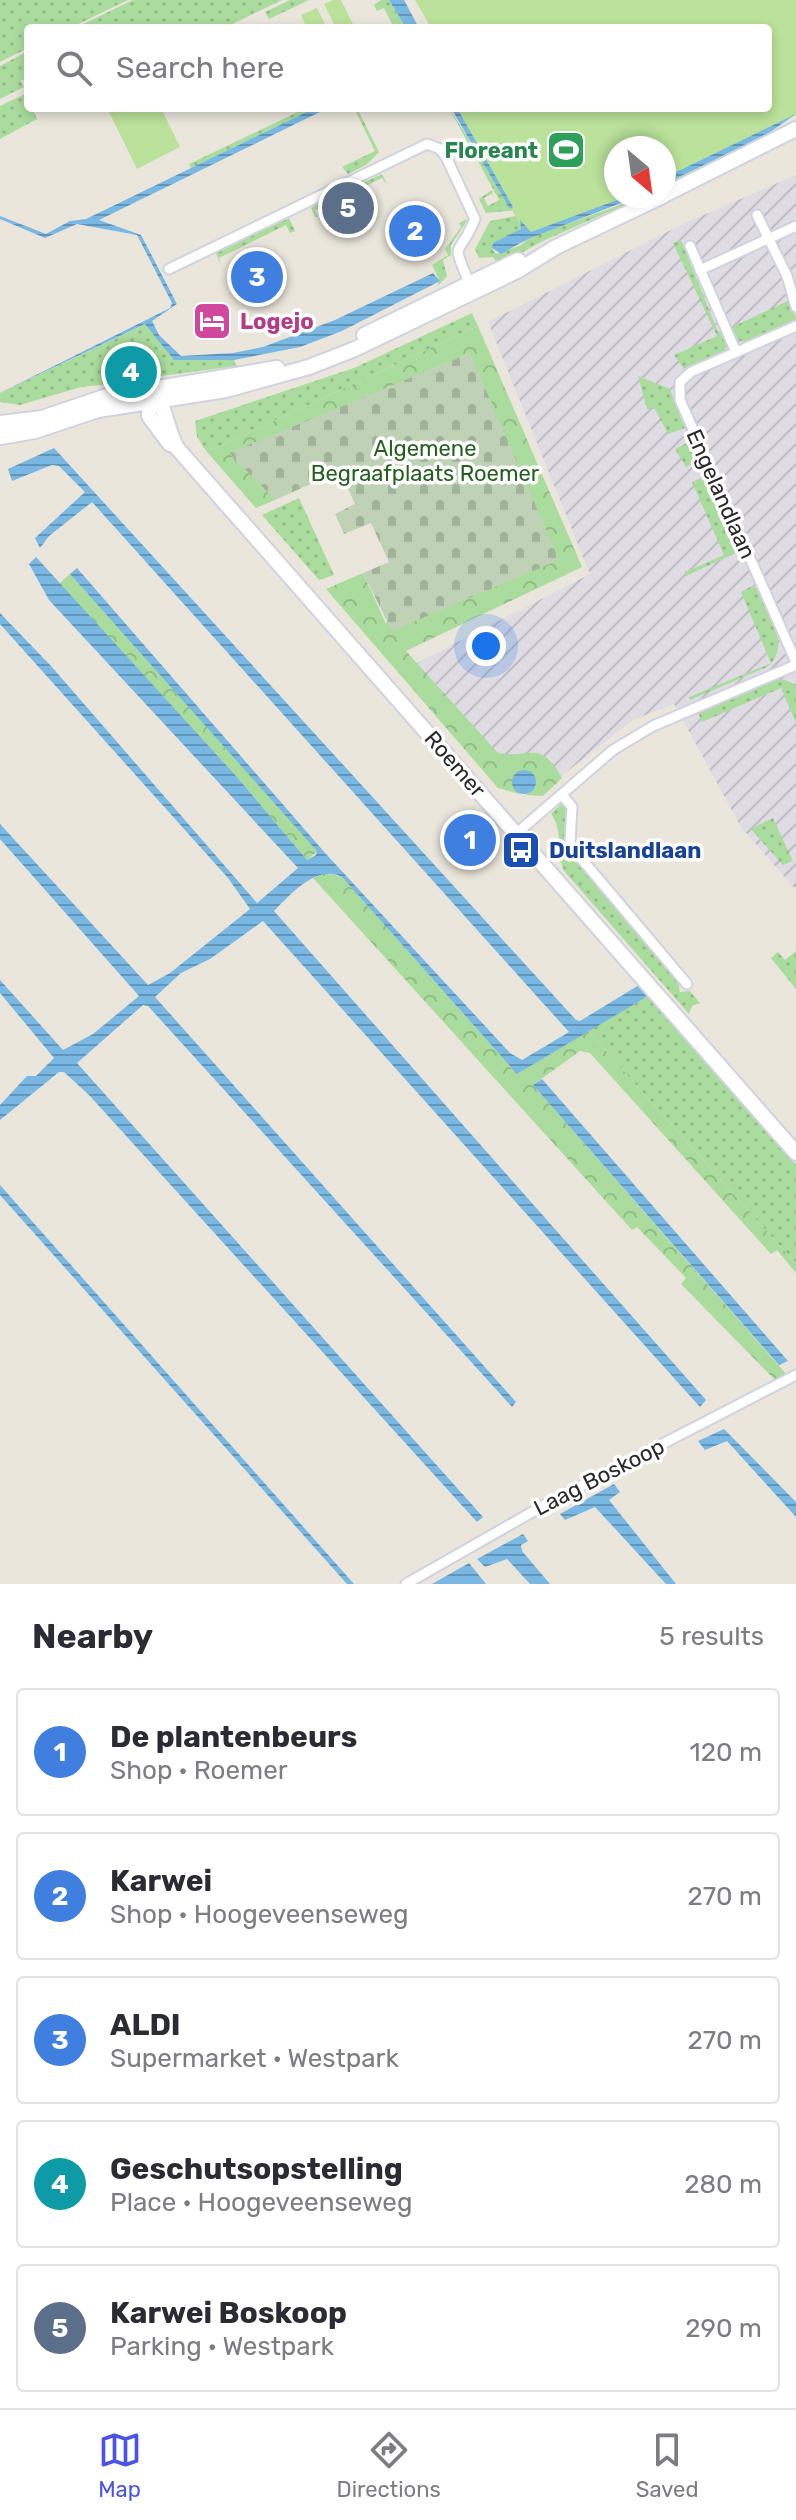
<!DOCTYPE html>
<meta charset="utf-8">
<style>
:root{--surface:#fff;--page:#f2f2f3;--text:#2b2b33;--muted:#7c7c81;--line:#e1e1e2;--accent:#4a53e9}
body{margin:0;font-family:Rubik,sans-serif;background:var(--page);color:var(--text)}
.compass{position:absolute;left:604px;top:136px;width:72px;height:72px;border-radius:50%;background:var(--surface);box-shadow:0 4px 12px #0003;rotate:151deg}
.you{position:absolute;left:486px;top:646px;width:28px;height:28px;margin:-20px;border:6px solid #fff;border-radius:50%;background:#1a73e8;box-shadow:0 0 0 12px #1a73e833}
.badge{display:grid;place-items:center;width:52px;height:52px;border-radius:50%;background:var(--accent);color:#fff;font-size:26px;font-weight:700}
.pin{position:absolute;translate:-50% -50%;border:4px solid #fff;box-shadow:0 2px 8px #0006}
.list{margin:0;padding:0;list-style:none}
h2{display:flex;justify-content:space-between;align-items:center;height:104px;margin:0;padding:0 32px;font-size:34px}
h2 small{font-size:26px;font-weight:400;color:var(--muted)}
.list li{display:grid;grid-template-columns:52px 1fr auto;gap:24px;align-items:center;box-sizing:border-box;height:128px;margin:0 16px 16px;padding:0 16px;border:2px solid var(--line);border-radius:8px}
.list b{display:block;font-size:30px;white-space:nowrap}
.list p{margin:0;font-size:26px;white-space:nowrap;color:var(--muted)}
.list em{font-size:26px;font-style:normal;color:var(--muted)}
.icon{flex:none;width:44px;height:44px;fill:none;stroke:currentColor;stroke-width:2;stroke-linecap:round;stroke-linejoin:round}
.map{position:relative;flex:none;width:796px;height:1584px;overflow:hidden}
.search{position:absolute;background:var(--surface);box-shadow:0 4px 12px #0003;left:24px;right:24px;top:24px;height:88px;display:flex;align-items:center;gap:20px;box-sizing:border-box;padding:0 28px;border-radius:8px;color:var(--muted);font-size:30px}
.sheet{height:824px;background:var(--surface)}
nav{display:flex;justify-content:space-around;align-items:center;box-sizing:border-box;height:112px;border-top:2px solid var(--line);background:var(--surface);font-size:22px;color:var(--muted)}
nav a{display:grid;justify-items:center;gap:4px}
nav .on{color:var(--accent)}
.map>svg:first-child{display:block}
.industrial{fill:url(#industrial-furrows)}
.grass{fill:url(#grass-dots)}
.forest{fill:url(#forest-crowns)}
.cemetery{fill:url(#cemetery-stones)}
.pitch{fill:#bae29a}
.water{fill:url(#water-rules)}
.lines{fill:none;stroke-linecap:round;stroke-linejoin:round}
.street-casing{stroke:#d1d2e0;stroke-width:13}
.secondary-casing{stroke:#d1d2e0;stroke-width:18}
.street{stroke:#fff;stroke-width:9}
.secondary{stroke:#fff;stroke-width:14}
.labels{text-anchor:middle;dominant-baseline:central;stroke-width:7;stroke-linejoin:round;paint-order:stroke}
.leisure-label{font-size:22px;font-weight:bold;fill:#27864d;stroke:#fff;text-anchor:end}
.hotel-label{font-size:22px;font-weight:bold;fill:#b23c85;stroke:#fff;text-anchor:start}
.park-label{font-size:22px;fill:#255f20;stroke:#fff}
.street-label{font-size:22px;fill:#292929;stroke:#fff}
.transit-label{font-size:22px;font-weight:bold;fill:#164399;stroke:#fff;text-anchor:start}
</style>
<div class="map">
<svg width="796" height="1584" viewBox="0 0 796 1584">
<defs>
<pattern id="industrial-furrows" width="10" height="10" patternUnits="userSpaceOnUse" patternTransform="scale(2)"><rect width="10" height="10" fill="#dfdce3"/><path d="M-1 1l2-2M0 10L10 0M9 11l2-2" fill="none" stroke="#bfbdc3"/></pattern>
<pattern id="grass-dots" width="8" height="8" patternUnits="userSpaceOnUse" patternTransform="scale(2)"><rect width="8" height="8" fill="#aadc9d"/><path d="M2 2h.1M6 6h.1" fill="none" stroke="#92bd87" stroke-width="1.8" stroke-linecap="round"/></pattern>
<pattern id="forest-crowns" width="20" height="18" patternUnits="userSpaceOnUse" patternTransform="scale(2)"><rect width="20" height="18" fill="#aadc9d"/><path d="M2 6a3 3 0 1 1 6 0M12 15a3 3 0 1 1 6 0" fill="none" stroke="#92bd87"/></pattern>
<pattern id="cemetery-stones" width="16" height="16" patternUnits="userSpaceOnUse" patternTransform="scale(2)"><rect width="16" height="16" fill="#bfd2b5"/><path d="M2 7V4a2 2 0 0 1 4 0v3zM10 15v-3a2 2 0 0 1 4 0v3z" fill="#a4b49c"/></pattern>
<pattern id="water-rules" width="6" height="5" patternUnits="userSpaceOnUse" patternTransform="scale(2)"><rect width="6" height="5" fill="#78b8e3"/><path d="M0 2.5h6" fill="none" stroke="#6296b8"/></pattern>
</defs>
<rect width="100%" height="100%" fill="#eae6dc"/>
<polygon class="industrial" points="796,175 796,890 741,827 674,704 633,720 551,784 524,754 497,755 411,666 590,574 488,322 685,223"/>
<g class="grass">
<polygon points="0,0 128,0 70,28 28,28 28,48 0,62"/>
<polygon points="133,0 282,0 224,28 75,28"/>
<polygon points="290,0 309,0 269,19 265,12"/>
<polygon points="381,0 389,0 406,28 394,28 384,8 377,11 374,5"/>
<polygon points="28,51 28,77 21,81 24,87 0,99 0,66"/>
<polygon points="25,94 28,108 32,108 37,119 0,139 0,106"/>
<polygon points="306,108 315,108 191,168 189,164"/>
<polygon points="354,108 357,108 379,152 366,165 348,174 342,167 375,151"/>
<polygon points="449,108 513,208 518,210 486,213 479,199 492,190 493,193 484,198 488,206 499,200"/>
<polygon points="762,136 664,187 664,184"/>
<polygon points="382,174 387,184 382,178 315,210 318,217 315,217 311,208"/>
<polygon points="616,196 521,229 492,248 496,254 521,245 528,238 645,196 543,241 499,265 493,257 479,258 475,249 490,221"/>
<polygon points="289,218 295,231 290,233 286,225 219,258 221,266 216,253"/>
<polygon points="468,219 451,245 451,255 443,260 447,276 438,286 439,279 432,265 448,255 445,249 461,227 459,223"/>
<polygon points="681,240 718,332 721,331 727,345 725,351 684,369 674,355 717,336 673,243"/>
<polygon points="790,300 796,320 745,342 738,340 732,327"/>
<polygon points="472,313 478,326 207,452 197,437 195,421 354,368"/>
<polygon points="146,324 173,358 176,357 175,360 234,360 236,366 132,380 123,376 119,383 81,387 20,405 0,402 0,393"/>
<polygon points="638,376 670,389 685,428 668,434 655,409 647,409"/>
<polygon points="693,440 701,460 686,467 675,449"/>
<polygon points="707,475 739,546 736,553 686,576 685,572 724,555 692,482"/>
<polygon points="299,498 334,575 319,580 262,515"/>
<path d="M752,586L759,590C769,614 792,647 767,667L690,700L689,697L771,663L741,592Z"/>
<polygon points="774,680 785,680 796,685 796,723 781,688 702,722 698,713"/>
<path d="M561,804L567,809L565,846L678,981L680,992L690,991L700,1003L692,1006L689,1014L565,872C554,853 565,832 551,814Z"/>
<polygon points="773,818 793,861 783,865 751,829"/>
<polygon points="796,951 796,989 771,958 778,952 785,960"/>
<polygon points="648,996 796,1165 796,1264 588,1031"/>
</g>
<g class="forest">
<path d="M478,326L582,567L406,651L498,753C530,759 540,738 562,778L543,796L526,795L536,786L530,772L515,773L514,784L520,794L498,788L326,589L363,573L386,624L470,353L230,454L275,500L256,508L207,452Z"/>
<polygon points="70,574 318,851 307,860 237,777 62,589 60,583"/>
<polygon points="327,873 342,877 517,1074 588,1031 796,1264 796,1273 777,1250 771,1254 590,1053 580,1051 533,1085 786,1374 775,1380 681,1284 686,1278 637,1227 632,1230 313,878"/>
</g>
<polygon class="cemetery" points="470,353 559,560 392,631 363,573 389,562 371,523 344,534 335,514 355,504 340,471 275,500 229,453"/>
<g class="pitch">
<polygon points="333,0 341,0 355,28 336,28 324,4"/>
<polygon points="415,0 796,0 796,115 664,179 664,148 616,148 616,196 630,196 526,236 457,108 768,108 768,28 431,28"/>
<polygon points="317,8 327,28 307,28 301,15"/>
<polygon points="107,108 161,108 180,147 137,169"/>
</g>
<g class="water">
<polygon points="389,0 404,0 419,28 406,28"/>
<polygon points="315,108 328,108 99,220 141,235 177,304 152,321 159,335 181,356 233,353 263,347 335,320 433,273 440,281 342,331 300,347 234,360 174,360 145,324 0,393 170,308 172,303 137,235 77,224 45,238 0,219 0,216 46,234 70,221 86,219"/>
<polygon points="451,108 457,108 513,207 510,209"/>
<polygon points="796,114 763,137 664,184 664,178"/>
<polygon points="628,196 639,196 528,239 501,254 492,248 493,243 521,229 520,220 531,232"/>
<path d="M54,448L576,1020L580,1021L639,985L648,996L517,1074L342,877C317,864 291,894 274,911L706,1400L700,1407L263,921L210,959L181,973L155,997L516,1402L512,1407L148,1006L143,1005L77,1063L483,1517L477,1522L89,1095L64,1072H59L0,1120V1105L27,1076H36L54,1058L0,993V980L63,1050L93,1034L139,996L0,839V824L148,985L170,973L250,909L228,878L0,624V613L51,666L257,903L298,868L49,600L29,564L36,557L237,777L307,860L316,855L317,851L70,574L77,568L326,854L510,1053L522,1060L569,1032L92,502L49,536L40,548L35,538L85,492L59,466L52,465L12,481L8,469Z"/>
<circle cx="524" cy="782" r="12"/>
<polygon points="542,1079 788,1361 779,1365 533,1085"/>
<polygon points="0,1185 354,1584 347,1584 0,1195"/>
<polygon points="724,1429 796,1502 796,1517 727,1441 705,1450 698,1441"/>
<polygon points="614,1484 620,1492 609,1500 676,1584 666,1584 595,1507 565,1520 560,1514"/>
<polygon points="523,1534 528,1541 521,1545 522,1551 550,1584 530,1584 507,1559 485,1567 477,1559"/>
<polygon points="469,1563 486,1584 432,1584"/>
</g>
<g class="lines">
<defs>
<g id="street">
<polyline points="757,215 787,276 796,307"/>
<polyline points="690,246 736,352"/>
<path d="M169,269L427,144L440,149L446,157L475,219C458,261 450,236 470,285"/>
<polyline points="700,270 796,226"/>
<polyline points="796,326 691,372 680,382 680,400 796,662"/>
<polyline points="562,795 572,807 570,842 574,850 687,984"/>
<polyline points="518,832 613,750 653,726 796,665"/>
<polyline points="406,1584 548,1503 796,1375"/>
</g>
<g id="secondary">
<polyline points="664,195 796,129"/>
<polyline points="364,335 518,260"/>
<path d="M152,389C166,406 166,428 177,448L796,1153"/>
<polyline points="150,396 149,416 170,444"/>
<polyline points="0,423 42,418 104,397 277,368"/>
<polyline points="1,437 35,431 98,410 226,390 309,367 355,349 517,271 556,247 663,196"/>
</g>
</defs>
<use href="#street" class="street-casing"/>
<use href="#secondary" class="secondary-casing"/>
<use href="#street" class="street"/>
<use href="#secondary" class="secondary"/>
</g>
<defs>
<symbol id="stadium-square" viewBox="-11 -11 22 22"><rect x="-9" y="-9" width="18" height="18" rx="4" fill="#2e9e5b" stroke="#fff"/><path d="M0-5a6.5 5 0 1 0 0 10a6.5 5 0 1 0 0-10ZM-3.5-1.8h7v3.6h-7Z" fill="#fff"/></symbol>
<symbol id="hotel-square" viewBox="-11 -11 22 22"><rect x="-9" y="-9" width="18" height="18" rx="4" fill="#d1479c" stroke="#fff"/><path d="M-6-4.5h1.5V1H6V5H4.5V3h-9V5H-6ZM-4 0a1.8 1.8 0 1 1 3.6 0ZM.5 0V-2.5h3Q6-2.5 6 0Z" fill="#fff"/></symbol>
<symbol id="bus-square" viewBox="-11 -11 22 22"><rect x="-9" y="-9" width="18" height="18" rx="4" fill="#1a4fb4" stroke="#fff"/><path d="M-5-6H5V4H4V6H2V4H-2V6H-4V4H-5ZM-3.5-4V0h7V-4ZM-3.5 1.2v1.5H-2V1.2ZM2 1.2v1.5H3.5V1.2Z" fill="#fff"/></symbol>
</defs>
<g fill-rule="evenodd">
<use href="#stadium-square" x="544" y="128" width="44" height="44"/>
<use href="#hotel-square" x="190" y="299" width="44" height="44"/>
<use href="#bus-square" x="499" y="828" width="44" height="44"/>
</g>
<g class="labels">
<g class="leisure-label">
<text x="538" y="150">Floreant</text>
</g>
<g class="hotel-label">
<text x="240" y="321">Logejo</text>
</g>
<g class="park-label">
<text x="425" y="448">Algemene<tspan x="425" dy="25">Begraafplaats Roemer</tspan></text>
</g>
<g class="street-label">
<text transform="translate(721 494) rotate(66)">Engelandlaan</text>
<text transform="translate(455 764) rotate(49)">Roemer</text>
<text transform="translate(599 1477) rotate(-27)">Laag Boskoop</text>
</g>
<g class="transit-label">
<text x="549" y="850">Duitslandlaan</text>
</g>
</g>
</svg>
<svg class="compass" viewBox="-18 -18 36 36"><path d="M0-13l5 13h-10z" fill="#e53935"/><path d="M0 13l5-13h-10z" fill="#7c7c81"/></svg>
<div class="you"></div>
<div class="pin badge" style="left:470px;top:840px;background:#3f7fe0">1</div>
<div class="pin badge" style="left:415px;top:231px;background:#3f7fe0">2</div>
<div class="pin badge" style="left:257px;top:277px;background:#3f7fe0">3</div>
<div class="pin badge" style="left:131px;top:372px;background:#0f9aa8">4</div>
<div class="pin badge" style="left:348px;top:208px;background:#5c6f8a">5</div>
<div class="search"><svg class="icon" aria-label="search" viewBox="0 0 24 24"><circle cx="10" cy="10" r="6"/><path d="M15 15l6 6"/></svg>Search here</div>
</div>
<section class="sheet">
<h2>Nearby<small>5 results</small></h2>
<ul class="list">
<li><span class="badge" style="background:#3f7fe0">1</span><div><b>De plantenbeurs</b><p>Shop · Roemer</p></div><em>120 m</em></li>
<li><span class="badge" style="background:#3f7fe0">2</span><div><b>Karwei</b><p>Shop · Hoogeveenseweg</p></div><em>270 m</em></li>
<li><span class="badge" style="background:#3f7fe0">3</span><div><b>ALDI</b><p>Supermarket · Westpark</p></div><em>270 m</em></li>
<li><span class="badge" style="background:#0f9aa8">4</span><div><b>Geschutsopstelling</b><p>Place · Hoogeveenseweg</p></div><em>280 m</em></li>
<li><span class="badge" style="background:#5c6f8a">5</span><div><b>Karwei Boskoop</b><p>Parking · Westpark</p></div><em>290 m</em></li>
</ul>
</section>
<nav>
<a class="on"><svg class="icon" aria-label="map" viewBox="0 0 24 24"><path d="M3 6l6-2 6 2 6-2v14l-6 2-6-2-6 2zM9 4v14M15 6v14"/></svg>Map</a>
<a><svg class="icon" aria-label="directions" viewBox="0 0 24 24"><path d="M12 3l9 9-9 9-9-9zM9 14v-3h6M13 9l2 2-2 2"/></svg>Directions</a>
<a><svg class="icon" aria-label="saved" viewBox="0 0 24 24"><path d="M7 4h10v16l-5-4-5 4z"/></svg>Saved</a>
</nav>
